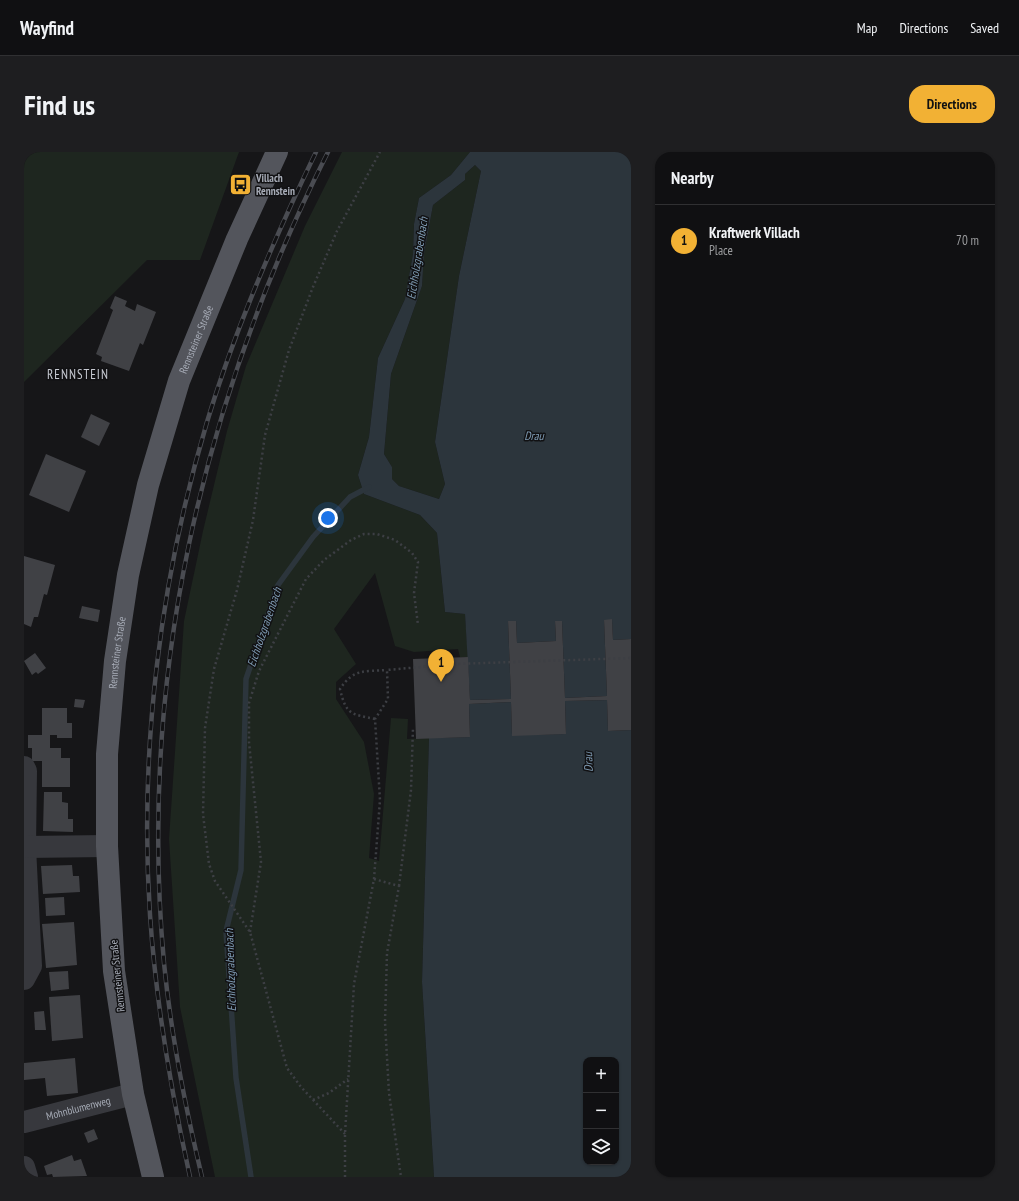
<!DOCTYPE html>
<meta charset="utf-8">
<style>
:root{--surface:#101012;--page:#1e1e20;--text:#f1f3f6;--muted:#9c9d9f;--line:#303032;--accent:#f2b134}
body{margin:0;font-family:"PT Sans Narrow",sans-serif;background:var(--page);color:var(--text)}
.controls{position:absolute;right:12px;bottom:12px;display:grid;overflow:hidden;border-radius:8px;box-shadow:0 1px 3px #0004}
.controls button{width:36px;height:36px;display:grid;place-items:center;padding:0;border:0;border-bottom:1px solid var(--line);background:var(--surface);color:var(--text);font:20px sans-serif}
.you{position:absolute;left:304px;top:366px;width:14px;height:14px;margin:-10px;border:3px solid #fff;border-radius:50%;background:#1a73e8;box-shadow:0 0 0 6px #1a73e833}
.badge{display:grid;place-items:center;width:26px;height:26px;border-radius:50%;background:var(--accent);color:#111;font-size:13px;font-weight:700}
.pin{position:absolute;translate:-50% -33px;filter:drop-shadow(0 1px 2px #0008)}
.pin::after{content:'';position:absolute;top:21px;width:14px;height:12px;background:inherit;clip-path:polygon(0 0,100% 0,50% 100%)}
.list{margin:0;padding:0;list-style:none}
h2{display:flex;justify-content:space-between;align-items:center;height:52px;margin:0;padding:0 16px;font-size:17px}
h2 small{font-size:13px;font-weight:400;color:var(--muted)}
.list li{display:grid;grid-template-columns:26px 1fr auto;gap:12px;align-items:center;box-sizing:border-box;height:72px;padding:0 16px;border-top:1px solid var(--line)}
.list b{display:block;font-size:15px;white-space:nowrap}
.list p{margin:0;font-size:13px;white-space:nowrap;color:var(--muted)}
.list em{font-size:13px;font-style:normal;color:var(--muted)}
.icon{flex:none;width:22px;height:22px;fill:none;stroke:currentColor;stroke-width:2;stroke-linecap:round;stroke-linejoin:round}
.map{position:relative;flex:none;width:607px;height:1025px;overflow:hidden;border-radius:16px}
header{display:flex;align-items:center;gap:24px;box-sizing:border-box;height:56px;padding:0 20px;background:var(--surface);border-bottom:1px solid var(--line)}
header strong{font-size:19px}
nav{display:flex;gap:22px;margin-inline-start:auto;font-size:14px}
.intro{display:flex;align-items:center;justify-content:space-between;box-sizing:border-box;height:96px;padding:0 24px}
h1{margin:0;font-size:28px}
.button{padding:10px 18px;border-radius:16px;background:var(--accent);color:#111;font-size:14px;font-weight:700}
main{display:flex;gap:24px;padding:0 24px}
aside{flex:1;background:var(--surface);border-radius:16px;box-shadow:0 1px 3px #0004}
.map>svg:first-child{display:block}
.green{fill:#1e261f}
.water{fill:#2c353c;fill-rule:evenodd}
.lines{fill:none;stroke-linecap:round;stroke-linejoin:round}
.stream{stroke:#2c353c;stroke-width:5.5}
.building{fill:#404145}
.path{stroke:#3d3f44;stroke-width:2.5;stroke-dasharray:2 3;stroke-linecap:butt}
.minor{stroke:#37383d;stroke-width:22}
.major{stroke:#53555c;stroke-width:22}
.rail-casing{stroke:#4a4c52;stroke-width:4.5}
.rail{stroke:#111113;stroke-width:3;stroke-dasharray:9;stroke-linecap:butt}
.labels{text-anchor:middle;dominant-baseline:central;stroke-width:3;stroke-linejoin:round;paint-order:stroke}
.poi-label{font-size:11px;font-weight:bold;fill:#a8adb8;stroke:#111113;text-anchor:start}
.street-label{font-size:11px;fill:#a8adb8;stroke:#111113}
.water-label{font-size:12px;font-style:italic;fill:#7f9bb3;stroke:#111113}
.quarter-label{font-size:13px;letter-spacing:1px;fill:#c9ccd4;stroke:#111113}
</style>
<header>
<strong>Wayfind</strong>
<nav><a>Map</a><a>Directions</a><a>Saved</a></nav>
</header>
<div class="intro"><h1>Find us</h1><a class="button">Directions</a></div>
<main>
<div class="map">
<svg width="607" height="1025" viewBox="0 0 607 1025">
<rect width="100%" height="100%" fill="#161618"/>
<g class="green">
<polygon points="0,0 215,0 176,108 123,108 0,230"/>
<polygon points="318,0 446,0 427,23 395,46 390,72 389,102 381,147 354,206 345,285 334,323 340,342 396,363 413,381 421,460 441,462 444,505 436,505 434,497 390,500 371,494 351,421 310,477 332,512 312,530 312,547 340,590 350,642 345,706 355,709 367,566 384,567 383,587 405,586 398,830 410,1025 191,1025 156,855 145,687 160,469 179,379 203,279 222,214 281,74"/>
<polygon points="451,13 457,19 435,124 411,290 421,332 415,347 375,334 368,327 368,315 360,302 367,222 398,134 400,102 409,53 441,28 441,22"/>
</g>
<g class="water">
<path d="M446,0H607V487L589,488L588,468H580L583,544L541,546L538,469H531L532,489L493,491L492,469H484L487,547L446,548L441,462L421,460L413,381L396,363L340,342L334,323L345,285L354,206L381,147L389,102L390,72L395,46L427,23ZM451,13L457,19L435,124L411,290L421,332L415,347L375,334L368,327V315L360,302L367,222L398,134L400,102L409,53L441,28V22Z"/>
<path d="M583,548L584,579L607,578V1025H410L398,830L405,586L446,585L445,552L487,550L488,583L542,582L541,549ZM562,908H592V1010H562Z"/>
</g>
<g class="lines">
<polyline class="stream" points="227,1025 212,926 202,779 217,718 222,527 254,433 289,385 326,345 345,335"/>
</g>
<g class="building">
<polygon points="91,144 103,149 101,154 111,159 113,152 132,160 119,193 116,191 105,219 77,209 78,205 72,202 89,158 86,156"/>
<polygon points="67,262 86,271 75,294 57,285"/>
<polygon points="22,302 62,319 45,360 5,343"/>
<polygon points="0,404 31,413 23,443 20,442 14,465 10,465 7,475 0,472"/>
<polygon points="58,454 76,458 74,470 55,466"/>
<polygon points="588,467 589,488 607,487 607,578 584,579 583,548 541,549 542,582 488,584 487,550 445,552 446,585 392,587 389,507 444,505 446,548 487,547 484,469 492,469 493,491 532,489 531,469 538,469 541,546 583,544 580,468"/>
<polygon points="11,501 22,516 14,522 12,520 8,523 0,509"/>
<polygon points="51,547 61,548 59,556 50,555"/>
<polygon points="18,556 43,556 43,571 48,571 48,586 33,586 33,583 26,583 26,596 37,596 37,606 46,606 46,635 18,635 18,609 8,609 8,596 4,596 4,583 18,583"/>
<polygon points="20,640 38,640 38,650 44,651 44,667 49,667 49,680 19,679"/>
<polygon points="48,713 49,724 55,724 56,740 19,742 17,714"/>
<polygon points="40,745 41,763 22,764 21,746"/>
<polygon points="50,770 53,813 22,816 18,772"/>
<polygon points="44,819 45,837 27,839 25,820"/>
<polygon points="56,843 59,886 28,889 25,845"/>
<polygon points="20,859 22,878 11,878 10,860"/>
<polygon points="51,906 54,941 23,944 21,926 0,928 0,911"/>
<polygon points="70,977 74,987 64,991 60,981"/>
<polygon points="48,1003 50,1009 57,1007 63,1024 29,1025 28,1022 23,1023 20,1014"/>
</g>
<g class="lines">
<g class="path">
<path d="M351,567C327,562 322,563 316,537C330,516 340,520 363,518"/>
<polyline points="350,727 375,734 363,801 361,870 365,941 377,1025"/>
<polyline points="375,734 387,638 389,576"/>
<polyline points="226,780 237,710 225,590 225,551 235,519 282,427 300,408 327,388 340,382 353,382 371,388 388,401 394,410 390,441 394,473"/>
<polyline points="289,948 305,941 324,927"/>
<polyline points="321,982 277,935 263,916 226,780 191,729 185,712 179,662 181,576 190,517 213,438 229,368 241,283 265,198 289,135 313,79 356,0"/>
<polyline points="321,1025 321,982 330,832 350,727 356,648 351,567 364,547 363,518 431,512 607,506"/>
</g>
<g class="minor">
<polyline points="0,615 2,619 1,695 7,814 0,827"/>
<polyline points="1,695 83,694"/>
<path id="s1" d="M0,970L109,942"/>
<polyline points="0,1015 3,1025"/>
</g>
<path class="major" id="s2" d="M129,1025L109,942L90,819L83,694V602L91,509L104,423L124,333L155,229L213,87L253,0"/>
<defs>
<g id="rail">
<path d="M166,1025C147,939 132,852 126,763C115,599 136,428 183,270C211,177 250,87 292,0"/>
<path d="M178,1025C161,954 147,883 140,811C114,528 177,252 304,0"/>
</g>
</defs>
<use href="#rail" class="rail-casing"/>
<use href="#rail" class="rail"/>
</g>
<defs>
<symbol id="bus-square" viewBox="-11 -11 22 22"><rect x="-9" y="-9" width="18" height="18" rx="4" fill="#f2b134" stroke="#111113"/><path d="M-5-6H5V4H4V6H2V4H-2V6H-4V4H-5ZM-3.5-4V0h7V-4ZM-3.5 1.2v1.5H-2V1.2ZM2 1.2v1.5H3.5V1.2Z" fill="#111"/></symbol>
</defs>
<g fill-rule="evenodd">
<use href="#bus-square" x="204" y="20" width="25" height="25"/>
</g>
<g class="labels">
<g class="poi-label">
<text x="232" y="26">Villach<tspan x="232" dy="13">Rennstein</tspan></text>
</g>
<g class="street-label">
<text stroke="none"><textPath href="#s2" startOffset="853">Rennsteiner Straße</textPath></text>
<text stroke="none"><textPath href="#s2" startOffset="529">Rennsteiner Straße</textPath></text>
<text transform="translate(93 824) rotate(-96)">Rennsteiner Straße</text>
<text stroke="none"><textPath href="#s1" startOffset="56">Mohnblumenweg</textPath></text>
</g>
<g class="water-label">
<text transform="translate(393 106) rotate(-81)">Eichholzgrabenbach</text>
<text x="510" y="283">Drau</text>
<text transform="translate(240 475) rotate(-71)">Eichholzgrabenbach</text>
<text transform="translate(564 610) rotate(-92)">Drau</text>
<text transform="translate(206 818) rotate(-92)">Eichholzgrabenbach</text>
</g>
<g class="quarter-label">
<text x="54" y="222">RENNSTEIN</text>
</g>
</g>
</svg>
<div class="controls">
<button>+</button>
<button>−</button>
<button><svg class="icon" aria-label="layers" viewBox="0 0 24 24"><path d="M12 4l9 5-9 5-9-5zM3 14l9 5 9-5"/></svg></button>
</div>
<div class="you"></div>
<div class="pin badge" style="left:417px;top:530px">1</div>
</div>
<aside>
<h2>Nearby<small></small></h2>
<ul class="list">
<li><span class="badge">1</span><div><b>Kraftwerk Villach</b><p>Place</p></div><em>70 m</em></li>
</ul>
</aside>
</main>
